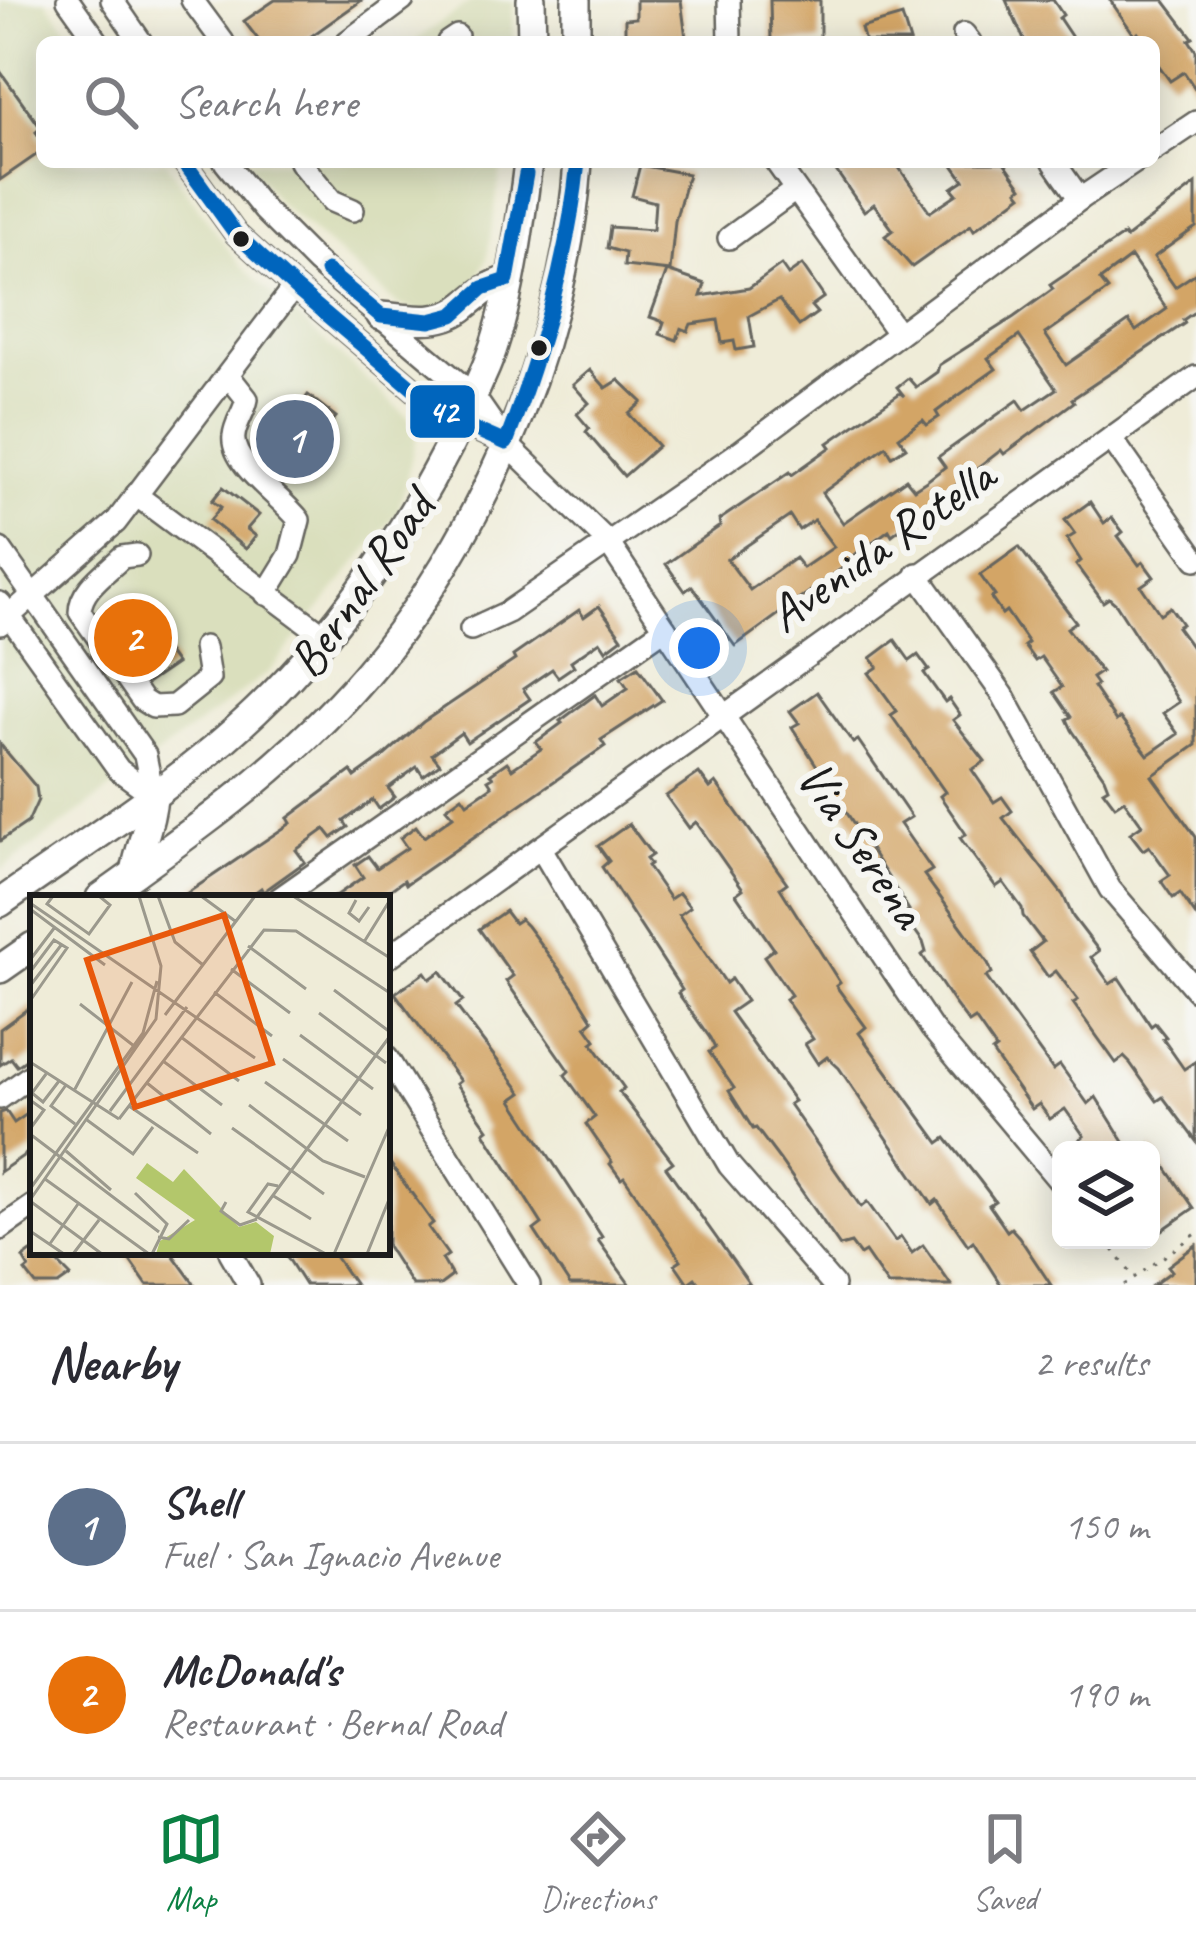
<!DOCTYPE html>
<meta charset="utf-8">
<style>
:root{--surface:#fff;--page:#f7f7f7;--text:#2b2b33;--muted:#7c7c81;--line:#e1e1e2;--accent:#0b8043}
body{margin:0;font-family:Caveat,sans-serif;background:var(--page);color:var(--text)}
.controls{position:absolute;right:36px;bottom:36px;display:grid;overflow:hidden;border-radius:18px;box-shadow:0 6px 30px #0003}
.controls button{width:108px;height:108px;display:grid;place-items:center;padding:0;border:0;border-bottom:3px solid var(--line);background:var(--surface);color:var(--text);font:60px sans-serif}
.you{position:absolute;left:699px;top:648px;width:42px;height:42px;margin:-30px;border:9px solid #fff;border-radius:50%;background:#1a73e8;box-shadow:0 0 0 18px #1a73e833}
.badge{display:grid;place-items:center;width:78px;height:78px;border-radius:50%;background:var(--accent);color:#fff;font-size:39px;font-weight:700}
.pin{position:absolute;translate:-50% -50%;border:6px solid #fff;box-shadow:0 3px 12px #0006}
.list{margin:0;padding:0;list-style:none}
h2{display:flex;justify-content:space-between;align-items:center;height:156px;margin:0;padding:0 48px;font-size:51px}
h2 small{font-size:39px;font-weight:400;color:var(--muted)}
.list li{display:grid;grid-template-columns:78px 1fr auto;gap:36px;align-items:center;box-sizing:border-box;height:168px;padding:0 48px;border-top:3px solid var(--line)}
.list b{display:block;font-size:45px;white-space:nowrap}
.list p{margin:0;font-size:39px;white-space:nowrap;color:var(--muted)}
.list em{font-size:39px;font-style:normal;color:var(--muted)}
.icon{flex:none;width:66px;height:66px;fill:none;stroke:currentColor;stroke-width:2;stroke-linecap:round;stroke-linejoin:round}
.map{position:relative;flex:none;width:1196px;height:1285px;overflow:hidden}
.search{position:absolute;background:var(--surface);box-shadow:0 6px 30px #0003;left:36px;right:36px;top:36px;height:132px;display:flex;align-items:center;gap:30px;box-sizing:border-box;padding:0 42px;border-radius:18px;color:var(--muted);font-size:45px}
.sheet{height:492px;background:var(--surface)}
nav{display:flex;justify-content:space-around;align-items:center;box-sizing:border-box;height:168px;border-top:3px solid var(--line);background:var(--surface);font-size:33px;color:var(--muted)}
nav a{display:grid;justify-items:center;gap:6px}
nav .on{color:var(--accent)}
.map>svg:first-child{display:block}
.built{fill:#dadfbd}
.building{fill:#d3a566;fill-rule:evenodd}
.lines{fill:none;stroke-linecap:round;stroke-linejoin:round}
.minor-casing{stroke:#66655e;stroke-width:26}
.major-casing{stroke:#66655e;stroke-width:32}
.path{stroke:#66655e;stroke-width:3;stroke-dasharray:3 9;stroke-linecap:butt}
.minor{stroke:#fff;stroke-width:21}
.major{stroke:#fff;stroke-width:27}
.bus-1-casing{stroke:#f6f6f2;stroke-width:24}
.bus-1{stroke:#0065bd;stroke-width:15}
.bus-dot{fill:#1c1c1c;stroke:#f6f6f2;stroke-width:4.5}
.labels{text-anchor:middle;dominant-baseline:central;stroke-width:12;stroke-linejoin:round;paint-order:stroke}
.street-label{font-size:51px;fill:#1c1c1c;stroke:#f6f6f2}
.inset-road{fill:none;stroke:#9b998d;stroke-width:3}
.view{fill:#e8590c;fill-opacity:0.15;stroke:#e8590c;stroke-width:6}
.inset-edge{fill:none;stroke:#1c1c1c;stroke-width:6}
.line-badge{stroke:#f6f6f2;stroke-width:4.5}
.badge-label{font-size:33px;text-anchor:middle;font-weight:bold;fill:#fff}
</style>
<div class="map">
<svg width="1196" height="1285" viewBox="0 0 1196 1285">
<rect width="100%" height="100%" fill="#f6f6f2"/>
<filter id="ink" filterUnits="userSpaceOnUse"><feTurbulence type="fractalNoise" baseFrequency=".00833" numOctaves="2"/><feDisplacementMap in="SourceGraphic" scale="24" xChannelSelector="R" yChannelSelector="G"/><feConvolveMatrix kernelMatrix="1 2 1 2 8 2 1 2 1" color-interpolation-filters="sRGB"/></filter>
<filter id="wash" filterUnits="userSpaceOnUse"><feTurbulence type="fractalNoise" baseFrequency=".004" numOctaves="4" result="noise"/><feDisplacementMap in="SourceGraphic" scale="48" xChannelSelector="R" yChannelSelector="G"/><feGaussianBlur stdDeviation="2.7" result="paint"/><feColorMatrix in="noise" values="0 0 0 0 0 0 0 0 0 0 0 0 0 0 0 0 0 1.4 0 .05"/><feComposite in="paint" operator="in"/></filter>
<g filter="url(#wash)">
<rect width="100%" height="100%" fill="#efecd8"/>
<g class="built">
<polygon points="0,0 46,0 77,42 42,42 42,162 165,162 239,264 419,427 399,510 270,671 0,871"/>
<polygon points="473,0 513,0 513,42 413,42"/>
<polygon points="248,162 502,162 487,258 464,306 429,315 397,304 279,203"/>
</g>
<g id="blocks">
<g class="building">
<polygon points="275,0 362,0 303,42 260,42 244,21"/>
<polygon points="636,0 681,0 686,38 625,39 625,19 636,18"/>
<polygon points="770,0 820,0 820,42 771,42"/>
<polygon points="1006,0 1053,0 1063,15 1059,18 1075,42 1025,42"/>
<polygon points="1110,0 1164,0 1193,38 1189,40 1196,51 1196,90 1184,72 1170,81 1154,59 1154,42 1145,42 1138,33 1135,36"/>
<polygon points="902,16 910,42 865,42 861,28"/>
<polygon points="0,71 41,128 36,132 42,141 42,151 0,180"/>
<polygon points="830,162 895,162 930,212 957,194 952,188 964,180 951,162 1004,162 1022,187 1018,190 1022,195 974,230 971,225 912,267 885,236 893,230 874,204 864,211"/>
<polygon points="640,165 688,174 675,221 670,271 624,266 625,253 607,248 610,227 653,230 655,202 632,196"/>
<path d="M1196,184V227L1154,257L1175,287L1196,273V311L1183,320L1185,323L1072,399L1074,402L1004,454L1001,450L892,535L889,530L850,558L852,561L735,646L692,586L685,591L666,564L720,526L719,520L790,472L792,475L831,447L828,443L900,393L904,396L897,387L908,378L916,387L937,372L939,365L1014,317L1053,289L1050,285L1124,235L1126,238ZM1131,257L1167,309L1136,331L1129,321L1066,365L1045,334L1108,290L1100,280ZM1019,336L1056,389L1025,410L1018,400L938,457L945,467L928,480L914,489L906,479L843,523L822,493L886,446L892,456L906,447L899,437L923,420L927,425L939,417L936,412L948,403L996,369L988,358ZM790,516L799,530L814,520L834,547L803,568L795,558L750,590L727,559Z"/>
<polygon points="781,265 788,275 802,265 824,297 811,306 817,313 799,326 779,300 749,316 754,347 736,350 734,341 722,343 718,320 691,324 688,331 681,328 677,340 660,334 664,322 650,317 667,271 705,284 701,296 749,288"/>
<polygon points="590,370 606,388 619,380 642,402 629,414 658,446 624,476 586,432 589,428 577,414 589,403 573,385"/>
<polygon points="308,395 336,417 283,483 258,457"/>
<polygon points="223,487 259,515 247,529 256,536 246,549 210,520 221,507 212,501"/>
<polygon points="1090,502 1104,523 1112,518 1123,532 1118,536 1139,565 1143,562 1154,577 1141,586 1160,614 1170,607 1182,624 1177,627 1196,653 1196,745 1152,776 1196,837 1196,916 1180,893 1173,898 1161,881 1170,875 1149,846 1143,850 1130,833 1142,825 1124,800 1115,806 1103,790 1108,787 1104,777 1072,730 1067,719 1071,717 1054,692 1062,687 1041,657 1035,661 1024,646 1028,643 1006,611 1002,614 991,598 995,596 980,575 1019,547 1076,622 1067,628 1101,672 1092,678 1097,685 1093,687 1116,721 1120,718 1148,755 1178,734 1163,713 1179,702 1116,604 1109,598 1103,602 1076,565 1081,561 1067,539 1075,534 1065,520"/>
<polygon points="127,597 176,664 148,683 101,616"/>
<polygon points="599,606 622,638 606,650 600,641 571,661 574,666 558,677 552,669 523,689 530,699 467,742 461,733 432,754 440,764 423,776 417,767 388,788 395,797 379,809 373,800 344,821 348,827 332,838 325,829 296,850 305,862 263,892 261,888 247,898 180,898 291,823 288,818 351,771 355,777 384,756 423,722 515,660 513,656 579,610 584,617"/>
<polygon points="895,640 910,661 918,655 929,670 924,673 945,702 949,699 960,715 953,720 985,761 972,770 994,802 1002,797 1012,811 1003,818 1063,895 1073,917 1099,951 1091,957 1110,984 1119,978 1151,1026 1155,1023 1166,1037 1163,1039 1184,1069 1196,1061 1196,1141 1163,1097 1157,1101 1130,1063 1124,1057 1116,1063 1073,1003 1078,1000 1056,971 1048,977 1030,952 1043,942 1023,916 1022,908 1003,882 996,887 960,838 966,834 940,796 945,792 891,715 897,711 869,673 878,667 871,658"/>
<polygon points="638,667 662,700 601,740 605,746 406,884 404,880 379,898 333,898 363,877 355,865 368,856 377,868 407,848 400,838 416,826 424,837 453,816 446,808 462,796 467,803 492,786 488,780 493,777 490,774 507,762 512,769 541,749 536,742 562,723 560,721 595,695 602,706 628,688 621,678"/>
<polygon points="817,692 853,743 858,740 911,817 900,824 932,870 924,875 988,963 992,973 986,977 1053,1070 1060,1065 1088,1104 1096,1097 1129,1150 1087,1150 1080,1139 1084,1136 1065,1109 1050,1119 1039,1104 1032,1109 992,1052 996,1049 975,1019 969,1023 954,1003 922,955 926,952 923,942 903,914 909,910 792,727 799,723 790,711"/>
<polygon points="0,744 36,787 38,800 28,822 0,841"/>
<polygon points="699,773 710,788 716,783 787,883 780,888 835,975 840,983 836,986 866,1027 859,1033 939,1143 946,1138 980,1181 995,1201 989,1205 1007,1231 1011,1228 1019,1237 1051,1285 1001,1285 973,1241 968,1245 937,1200 932,1204 839,1068 827,1057 818,1064 810,1052 805,1044 813,1039 785,999 791,995 764,956 774,949 736,894 743,889 696,822 689,828 666,796"/>
<polygon points="629,824 652,855 646,859 650,864 647,866 670,899 679,893 690,907 679,915 726,983 731,979 746,1001 730,1012 794,1101 789,1104 861,1207 867,1202 895,1241 901,1237 912,1253 923,1245 951,1285 888,1285 865,1252 860,1255 851,1243 840,1246 780,1160 756,1128 753,1129 729,1091 734,1088 709,1052 715,1048 710,1038 678,993 682,990 602,867 609,861 598,846"/>
<polygon points="505,911 514,923 520,919 527,926 574,989 593,1020 586,1026 596,1040 592,1043 624,1088 619,1092 673,1162 666,1167 750,1285 700,1285 695,1278 688,1283 675,1264 681,1260 624,1177 621,1179 610,1164 612,1162 586,1124 595,1117 565,1075 569,1071 506,981 513,976 479,929"/>
<polygon points="441,971 463,1001 456,1006 522,1093 512,1100 602,1237 598,1240 630,1285 570,1285 534,1230 542,1224 484,1132 488,1129 456,1084 460,1081 395,993 425,972 430,979"/>
<polygon points="33,1005 33,1055 17,1066 11,1058 0,1065 0,1029"/>
<polygon points="33,1110 33,1149 0,1172 0,1113 6,1111 14,1123"/>
<polygon points="1151,1146 1194,1208 1151,1238"/>
<polygon points="387,1159 433,1223 428,1227 448,1255 442,1259 452,1276 440,1285 412,1285 387,1246"/>
<polygon points="1196,1245 1196,1285 1153,1285 1172,1271 1168,1266"/>
<polygon points="31,1252 47,1252 71,1276 58,1285 36,1285 25,1271 29,1268 23,1258"/>
<polygon points="124,1252 171,1252 195,1285 147,1285"/>
<polygon points="284,1252 332,1252 355,1285 305,1285"/>
</g>
</g>
</g>
<g filter="url(#ink)">
<use href="#blocks" fill-opacity="0" stroke="#66655e" stroke-width="3"/>
<g class="lines">
<defs>
<g id="minor">
<polyline points="68,0 98,42"/>
<polyline points="112,0 141,42"/>
<polyline points="192,0 223,42"/>
<polyline points="729,0 730,42"/>
<polyline points="964,34 970,42"/>
<polyline points="347,42 403,0"/>
<polyline points="448,42 457,36"/>
<polyline points="1154,150 1196,122"/>
<polyline points="184,162 236,234 294,287 429,402 458,422 505,443"/>
<polyline points="225,162 264,210 317,263 472,394 506,443 607,541 932,1029 1061,1183"/>
<polyline points="300,162 332,201 353,210"/>
<polyline points="776,162 898,333"/>
<polyline points="1054,162 1080,199"/>
<polyline points="729,238 795,190"/>
<path d="M228,375L247,399C245,411 235,423 234,436C230,464 283,498 299,520L290,555L266,594"/>
<polyline points="1111,438 1196,559"/>
<polyline points="136,495 325,636"/>
<polyline points="0,549 145,755 153,795"/>
<path d="M137,555L122,557C107,572 80,589 80,612L142,700L153,707L174,706L209,678L204,647"/>
<polyline points="917,574 1003,695 1110,889 1196,990"/>
<polyline points="0,603 119,770 153,795"/>
<polyline points="0,624 116,522 294,287"/>
<polyline points="471,629 508,612 741,451 1080,199 1135,162"/>
<polyline points="542,850 729,1165 833,1285"/>
<polyline points="280,898 665,628"/>
<polyline points="387,958 1196,377"/>
<polyline points="387,1058 529,1285"/>
<polyline points="0,1098 33,1074"/>
<polyline points="0,1229 33,1206"/>
<polyline points="230,1252 249,1285"/>
</g>
<g id="major">
<polyline points="531,0 532,42"/>
<polyline points="576,0 576,42"/>
<path d="M381,316C411,319 442,326 466,305C481,293 488,286 507,280"/>
<path d="M135,873C139,846 152,822 153,795"/>
<path d="M100,898C184,838 269,779 340,703C471,565 566,352 578,162"/>
<path d="M0,903C86,842 178,785 255,712C354,618 433,492 486,367C509,312 521,221 528,162"/>
<polyline points="0,969 33,946"/>
</g>
</defs>
<use href="#minor" class="minor-casing"/>
<use href="#major" class="major-casing"/>
<g class="path">
<polyline points="1106,1240 1133,1276"/>
<polyline points="1124,1285 1196,1234"/>
</g>
<use href="#minor" class="minor"/>
<use href="#major" class="major"/>
<defs>
<g id="bus-1">
<path d="M184,162L236,234L294,287L429,402L458,422L506,443C541,351 568,260 578,162"/>
<polyline points="327,271 381,316 430,321 453,315 483,288 507,280 526,174"/>
</g>
</defs>
<use href="#bus-1" class="bus-1-casing"/>
<use href="#bus-1" class="bus-1"/>
</g>
</g>
<g class="bus-dot">
<circle cx="241" cy="239" r="10"/>
<circle cx="539" cy="348" r="10"/>
</g>
<g class="labels">
<g class="street-label">
<text transform="translate(881 545) rotate(-35)">Avenida Rotella</text>
<text transform="translate(361 584) rotate(-55)">Bernal Road</text>
<text transform="translate(862 844) rotate(56)">Via Serena</text>
</g>
</g>
<g transform="translate(30 895)">
<rect width="360" height="360" fill="#efecd8"/>
<path d="M117,268L143,287L154,274L209,332L226,327L244,341L240,359H126L130,346L165,325L106,283Z" fill="#b3c76b"/>
<path class="inset-road" d="M23,1L17,9L59,39L80,10L69,1M128,1L145,47L173,70M171,1L205,26M263,1L360,63M326,5L319,18L329,26L339,12M0,8L225,163M0,14L75,70M334,47L360,5M218,51L276,94M0,65L25,32M201,74L260,118M0,77L24,45L37,53L0,106M0,91L32,49M304,95L360,137M184,97L242,141M50,109L104,151M289,118L356,168M135,120L225,1M270,140L343,194M151,142L209,186M253,164L331,220M133,166L192,210M0,167L89,224M16,179L2,198L13,207L29,186M235,187L318,246M117,188L181,239M36,190L21,211L45,229M45,194L102,87M0,205L14,215L0,234M219,210L293,266L335,282M99,211L168,258M80,216L157,112M89,224L234,35L266,36L360,98M57,225L103,259L123,232M202,233L294,299M0,239L129,337M36,256L81,295M15,284L119,359M248,291L238,289L218,317L296,359M0,294L113,138L127,86M105,298L137,329L122,359M242,300L281,324M0,305L126,124L131,71L109,1M0,306L72,359M196,307L191,316L210,330L227,324M227,322L360,141M0,336L34,359M128,342L139,344L159,325M19,350L48,309M43,359L69,325M304,359L360,230M337,359L360,302"/>
<path class="view" d="M194,20L242,168L105,212L57,65Z"/>
<rect width="360" height="360" class="inset-edge"/>
</g>
<rect class="line-badge" x="408" y="383" width="69" height="57" rx="12" fill="#0065bd"/>
<g class="badge-label">
<text x="443" y="423">42</text>
</g>
</svg>
<div class="controls">
<button><svg class="icon" aria-label="layers" viewBox="0 0 24 24"><path d="M12 4l9 5-9 5-9-5zM3 14l9 5 9-5"/></svg></button>
</div>
<div class="you"></div>
<div class="pin badge" style="left:295px;top:439px;background:#5c6f8a">1</div>
<div class="pin badge" style="left:133px;top:638px;background:#e8710a">2</div>
<div class="search"><svg class="icon" aria-label="search" viewBox="0 0 24 24"><circle cx="10" cy="10" r="6"/><path d="M15 15l6 6"/></svg>Search here</div>
</div>
<section class="sheet">
<h2>Nearby<small>2 results</small></h2>
<ul class="list">
<li><span class="badge" style="background:#5c6f8a">1</span><div><b>Shell</b><p>Fuel · San Ignacio Avenue</p></div><em>150 m</em></li>
<li><span class="badge" style="background:#e8710a">2</span><div><b>McDonald's</b><p>Restaurant · Bernal Road</p></div><em>190 m</em></li>
</ul>
</section>
<nav>
<a class="on"><svg class="icon" aria-label="map" viewBox="0 0 24 24"><path d="M3 6l6-2 6 2 6-2v14l-6 2-6-2-6 2zM9 4v14M15 6v14"/></svg>Map</a>
<a><svg class="icon" aria-label="directions" viewBox="0 0 24 24"><path d="M12 3l9 9-9 9-9-9zM9 14v-3h6M13 9l2 2-2 2"/></svg>Directions</a>
<a><svg class="icon" aria-label="saved" viewBox="0 0 24 24"><path d="M7 4h10v16l-5-4-5 4z"/></svg>Saved</a>
</nav>
